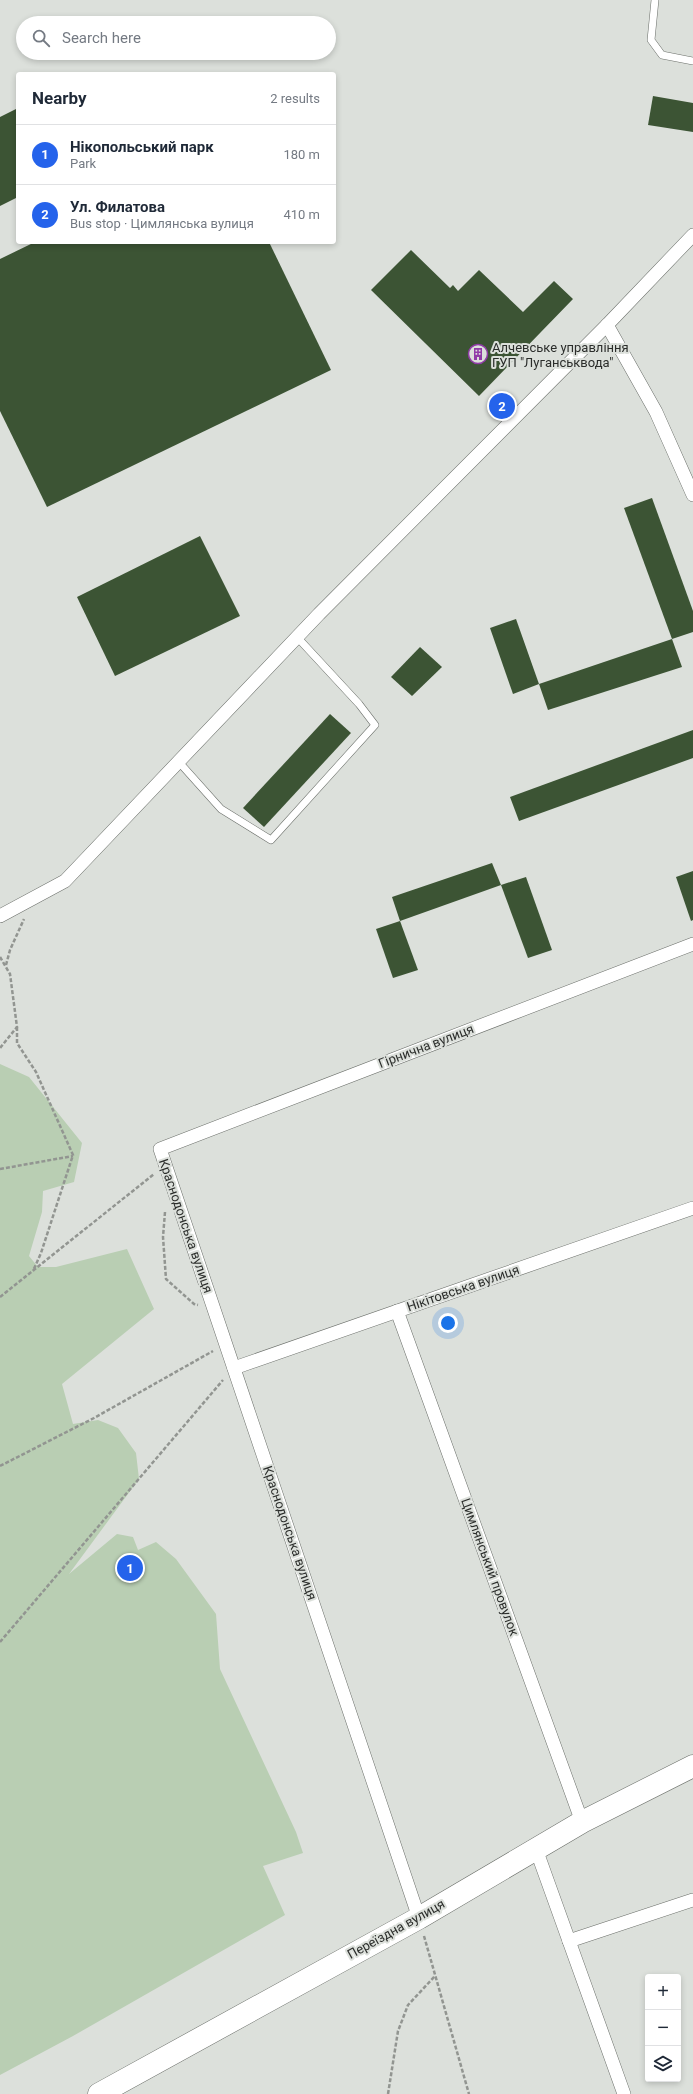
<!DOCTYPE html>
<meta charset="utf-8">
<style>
:root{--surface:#fff;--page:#f2f2f3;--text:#1f2937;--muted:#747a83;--line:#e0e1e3;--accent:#2563eb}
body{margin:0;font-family:Roboto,sans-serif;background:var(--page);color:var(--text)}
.controls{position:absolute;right:12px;bottom:12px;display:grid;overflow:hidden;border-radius:4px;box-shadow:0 2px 6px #0003}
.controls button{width:36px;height:36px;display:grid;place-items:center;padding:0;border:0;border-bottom:1px solid var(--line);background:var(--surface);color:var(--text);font:20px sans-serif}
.you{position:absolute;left:448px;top:1323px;width:14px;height:14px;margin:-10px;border:3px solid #fff;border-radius:50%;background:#1a73e8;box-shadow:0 0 0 6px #1a73e833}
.badge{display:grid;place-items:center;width:26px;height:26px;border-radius:50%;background:var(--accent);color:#fff;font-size:13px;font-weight:700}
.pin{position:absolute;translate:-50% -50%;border:2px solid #fff;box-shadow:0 1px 4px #0006}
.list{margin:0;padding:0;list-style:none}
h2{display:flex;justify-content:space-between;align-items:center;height:52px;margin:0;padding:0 16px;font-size:17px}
h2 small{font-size:13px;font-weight:400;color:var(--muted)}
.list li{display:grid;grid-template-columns:26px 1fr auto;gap:12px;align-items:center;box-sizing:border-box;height:60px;padding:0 16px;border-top:1px solid var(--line)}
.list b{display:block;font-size:15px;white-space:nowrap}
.list p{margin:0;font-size:13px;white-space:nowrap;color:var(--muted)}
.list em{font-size:13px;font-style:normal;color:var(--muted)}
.icon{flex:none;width:22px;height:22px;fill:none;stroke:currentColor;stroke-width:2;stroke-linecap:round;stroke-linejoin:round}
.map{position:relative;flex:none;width:693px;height:2094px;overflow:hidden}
.search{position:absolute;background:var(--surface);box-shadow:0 2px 6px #0003;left:16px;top:16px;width:320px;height:44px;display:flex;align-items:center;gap:10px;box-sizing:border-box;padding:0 14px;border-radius:22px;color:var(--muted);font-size:15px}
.panel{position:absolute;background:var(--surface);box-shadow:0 2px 6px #0003;left:16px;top:72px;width:320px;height:172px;border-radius:4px}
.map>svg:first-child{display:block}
.green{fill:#b9ceb3}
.building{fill:#3c5434}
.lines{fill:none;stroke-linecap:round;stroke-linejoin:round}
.service-casing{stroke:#6b6f6a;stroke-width:8}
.minor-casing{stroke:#6b6f6a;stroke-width:14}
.trunk-casing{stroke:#6b6f6a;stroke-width:23}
.path{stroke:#929591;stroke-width:2.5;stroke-dasharray:4 2;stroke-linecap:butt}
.service{stroke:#fff;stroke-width:7}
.minor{stroke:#fff;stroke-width:13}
.trunk{stroke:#fff;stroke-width:22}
.labels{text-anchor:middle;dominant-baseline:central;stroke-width:4;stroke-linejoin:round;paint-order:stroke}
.poi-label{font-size:13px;fill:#2b2d2b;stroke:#dce0db;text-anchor:start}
.street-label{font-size:13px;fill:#2b2d2b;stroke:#dce0db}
</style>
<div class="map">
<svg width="693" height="2094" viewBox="0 0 693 2094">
<rect width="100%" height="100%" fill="#dce0db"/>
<polygon class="green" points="0,1064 29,1077 82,1143 74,1182 43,1191 42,1212 29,1256 38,1267 56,1267 127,1249 154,1309 62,1384 73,1424 98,1420 118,1428 136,1453 139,1479 69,1574 117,1534 133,1537 138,1550 156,1542 176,1559 216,1614 220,1669 296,1832 303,1853 263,1866 285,1915 73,2036 0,2075"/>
<g class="building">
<polygon points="653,96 693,103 693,132 648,125"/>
<polygon points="18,108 18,197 0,206 0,117"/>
<polygon points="35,242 269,242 331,370 47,507 0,411 0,259"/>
<polygon points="411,250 450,288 453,285 458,291 479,270 523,312 554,281 573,299 479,396 371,290"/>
<polygon points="652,498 693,611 693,632 672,639 624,508"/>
<polygon points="200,536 240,616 115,676 77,597"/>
<polygon points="516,619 539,684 513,694 490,628"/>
<polygon points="672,639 682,667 548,710 539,684"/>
<polygon points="420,647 442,667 412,696 391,677"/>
<polygon points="330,714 351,733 264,827 243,808"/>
<polygon points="693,730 693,758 519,821 510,797"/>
<polygon points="492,863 501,885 400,921 392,897"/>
<polygon points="693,871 693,920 691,921 676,877"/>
<polygon points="526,877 552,950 528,958 501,885"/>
<polygon points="400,921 418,970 393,978 376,929"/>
</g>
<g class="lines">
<defs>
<g id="service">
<polyline points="655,0 651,40 662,55 693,61"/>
<polyline points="178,761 221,809 271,840 375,725 359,704 297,637"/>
</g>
<g id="minor">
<polyline points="607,325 656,412 693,495"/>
<polyline points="0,916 65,881 319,614 607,325 693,235"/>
<polyline points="397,1311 582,1822"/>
<polyline points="234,1368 693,1208"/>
<polyline points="536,1849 624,2094"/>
<polyline points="419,1918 160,1149 693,944"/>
<polyline points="569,1941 693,1900"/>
</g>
<polyline id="trunk" points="99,2094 419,1918 582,1822 693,1766"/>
</defs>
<use href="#service" class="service-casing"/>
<use href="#minor" class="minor-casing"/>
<use href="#trunk" class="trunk-casing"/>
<g class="path">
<polyline points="0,957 10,974 17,1027 0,1048"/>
<polyline points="6,965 10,950 24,919"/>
<polyline points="17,1027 17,1043 36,1072 73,1155 41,1253 33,1271"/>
<polyline points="0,1169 73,1156"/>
<polyline points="165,1212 163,1237 166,1279 194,1304 198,1305"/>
<polyline points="0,1297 154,1174"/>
<polyline points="0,1466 94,1418 213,1351"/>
<polyline points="0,1642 223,1380"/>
<polyline points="424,1936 469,2094"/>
<polyline points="388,2094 398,2031 408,2005 435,1976"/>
</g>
<use href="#service" class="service"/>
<use href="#minor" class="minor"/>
<use href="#trunk" class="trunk"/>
</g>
<defs>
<symbol id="building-ring" viewBox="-11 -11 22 22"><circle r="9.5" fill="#dce0db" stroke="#913ba8" stroke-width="1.5"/><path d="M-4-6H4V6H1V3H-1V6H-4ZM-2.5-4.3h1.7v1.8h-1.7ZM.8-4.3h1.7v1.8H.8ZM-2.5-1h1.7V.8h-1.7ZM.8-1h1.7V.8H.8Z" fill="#913ba8"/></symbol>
</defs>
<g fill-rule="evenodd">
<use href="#building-ring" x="467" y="343" width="22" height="22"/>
</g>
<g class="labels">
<g class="poi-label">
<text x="492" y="347">Алчевське управління<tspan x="492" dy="15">ГУП "Луганськвода"</tspan></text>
</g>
<g class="street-label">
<text transform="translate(426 1046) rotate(-21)">Гірнична вулиця</text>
<text transform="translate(186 1226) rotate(71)">Краснодонська вулиця</text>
<text transform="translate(463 1288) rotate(-19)">Нікітовська вулиця</text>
<text transform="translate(290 1533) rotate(71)">Краснодонська вулиця</text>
<text transform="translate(490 1567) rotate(70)">Цимлянський провулок</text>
<text transform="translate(396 1929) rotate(-29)">Переїздна вулиця</text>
</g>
</g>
</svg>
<div class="controls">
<button>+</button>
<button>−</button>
<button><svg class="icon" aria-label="layers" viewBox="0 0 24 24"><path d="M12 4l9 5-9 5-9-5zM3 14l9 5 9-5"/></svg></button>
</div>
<div class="you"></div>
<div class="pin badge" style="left:130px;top:1568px">1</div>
<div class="pin badge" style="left:502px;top:406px">2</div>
<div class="search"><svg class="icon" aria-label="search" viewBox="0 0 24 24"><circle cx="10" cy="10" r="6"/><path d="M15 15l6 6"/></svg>Search here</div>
<section class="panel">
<h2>Nearby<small>2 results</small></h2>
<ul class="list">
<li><span class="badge">1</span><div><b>Нікопольський парк</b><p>Park</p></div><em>180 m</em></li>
<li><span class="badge">2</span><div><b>Ул. Филатова</b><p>Bus stop · Цимлянська вулиця</p></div><em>410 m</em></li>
</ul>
</section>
</div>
